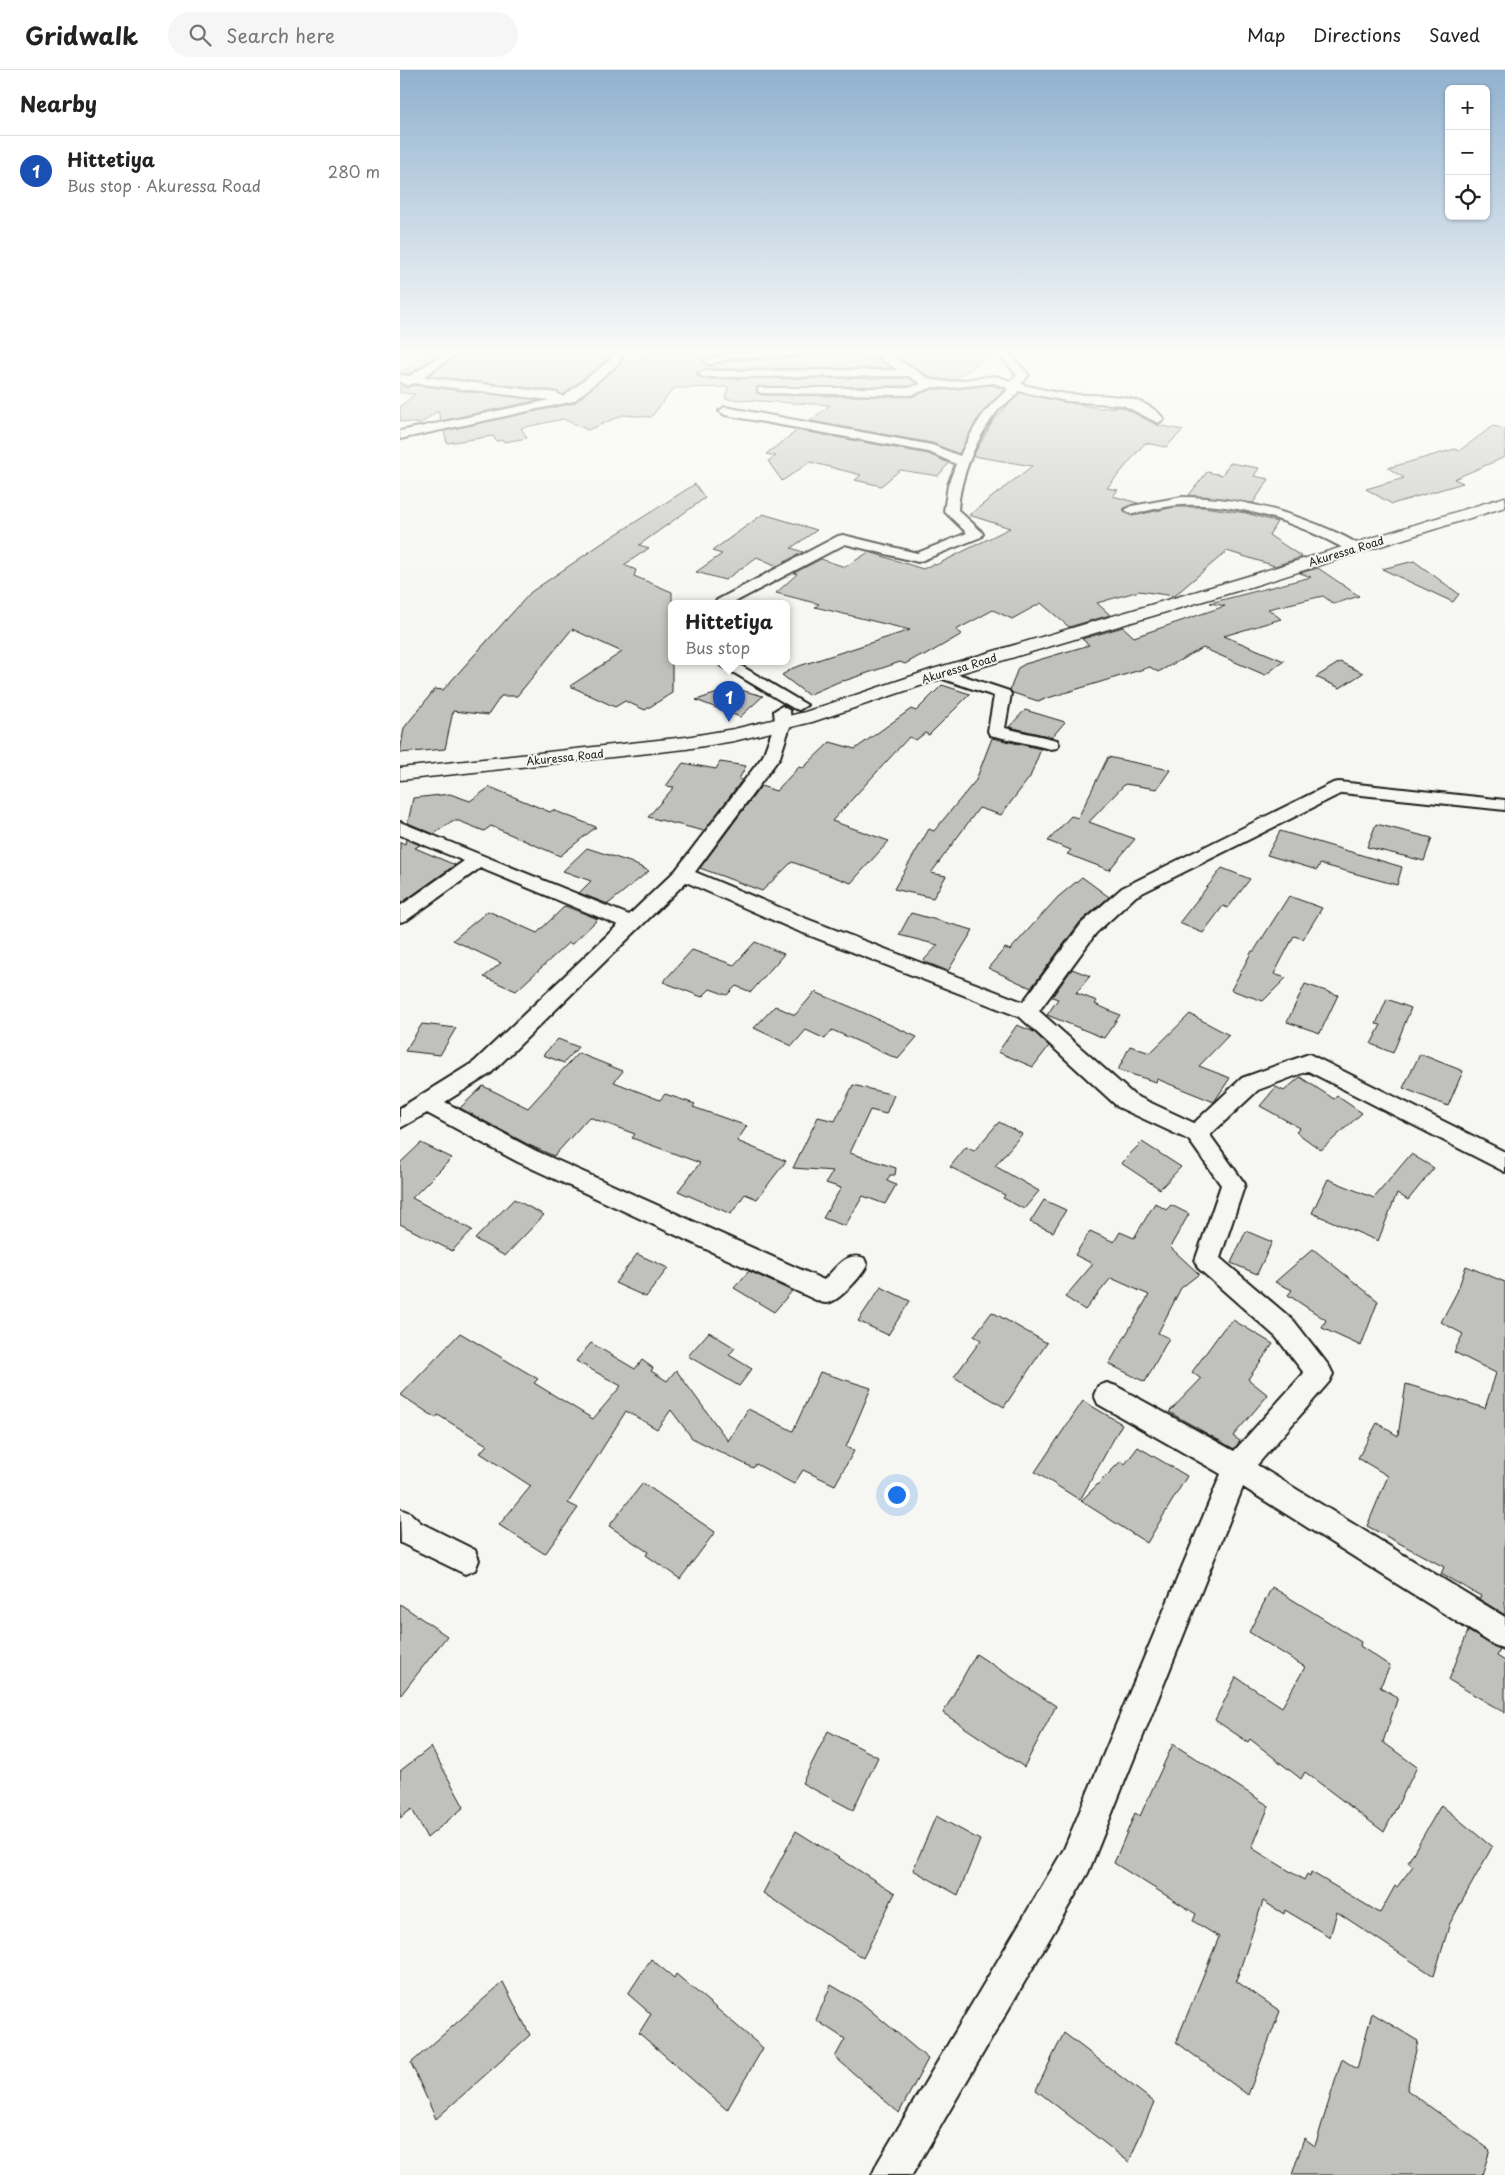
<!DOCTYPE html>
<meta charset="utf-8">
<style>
:root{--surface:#fff;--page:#f6f6f6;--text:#222;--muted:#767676;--line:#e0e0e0;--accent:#1a73e8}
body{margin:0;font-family:"Playpen Sans",sans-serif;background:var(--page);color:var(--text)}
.controls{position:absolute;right:15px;top:15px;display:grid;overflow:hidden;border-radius:8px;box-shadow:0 1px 4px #0004}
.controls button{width:45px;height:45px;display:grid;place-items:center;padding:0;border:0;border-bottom:1px solid var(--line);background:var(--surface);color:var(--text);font:25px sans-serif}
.you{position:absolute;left:496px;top:1424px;width:18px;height:18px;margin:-12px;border:4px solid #fff;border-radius:50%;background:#1a73e8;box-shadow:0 0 0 8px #1a73e833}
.badge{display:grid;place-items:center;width:32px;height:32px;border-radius:50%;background:var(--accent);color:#fff;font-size:16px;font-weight:700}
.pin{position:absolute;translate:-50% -41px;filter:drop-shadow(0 1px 2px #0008)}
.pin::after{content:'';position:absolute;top:26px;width:18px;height:15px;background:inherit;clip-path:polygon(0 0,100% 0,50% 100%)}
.popup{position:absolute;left:268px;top:530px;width:122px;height:65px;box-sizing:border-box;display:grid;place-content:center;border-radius:8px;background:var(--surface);filter:drop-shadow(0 1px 4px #0005);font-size:16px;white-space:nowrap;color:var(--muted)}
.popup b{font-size:19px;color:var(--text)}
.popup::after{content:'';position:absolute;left:50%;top:100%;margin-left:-10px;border:10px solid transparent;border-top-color:var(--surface)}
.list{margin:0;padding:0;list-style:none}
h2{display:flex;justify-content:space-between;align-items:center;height:65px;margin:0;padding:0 20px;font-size:21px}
h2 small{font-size:16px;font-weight:400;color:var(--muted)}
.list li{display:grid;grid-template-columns:32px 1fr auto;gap:15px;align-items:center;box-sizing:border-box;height:70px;padding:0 20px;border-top:1px solid var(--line)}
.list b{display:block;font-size:19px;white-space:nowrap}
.list p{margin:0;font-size:16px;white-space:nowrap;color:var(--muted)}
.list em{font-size:16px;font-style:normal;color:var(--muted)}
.icon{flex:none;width:28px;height:28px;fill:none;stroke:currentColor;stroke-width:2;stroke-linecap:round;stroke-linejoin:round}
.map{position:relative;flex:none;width:1105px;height:2105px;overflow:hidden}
header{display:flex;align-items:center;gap:30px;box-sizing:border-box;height:70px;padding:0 25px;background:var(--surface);border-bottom:1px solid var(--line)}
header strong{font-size:24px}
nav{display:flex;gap:28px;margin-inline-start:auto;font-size:18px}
.search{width:350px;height:45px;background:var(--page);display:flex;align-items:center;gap:12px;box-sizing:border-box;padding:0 18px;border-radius:28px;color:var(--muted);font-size:19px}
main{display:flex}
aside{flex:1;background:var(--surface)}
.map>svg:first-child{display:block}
.building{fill:#c0c0bd;stroke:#1c1c1c}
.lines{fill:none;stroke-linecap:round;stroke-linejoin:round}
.minor-casing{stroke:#1c1c1c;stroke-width:4}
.trunk-casing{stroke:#1c1c1c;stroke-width:3}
.minor{fill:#f6f6f2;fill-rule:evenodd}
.trunk{fill:#f6f6f2;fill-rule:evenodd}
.labels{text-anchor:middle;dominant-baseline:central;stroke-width:4;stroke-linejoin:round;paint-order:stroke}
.far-street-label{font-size:11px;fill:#1c1c1c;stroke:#f6f6f2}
</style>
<header>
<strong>Gridwalk</strong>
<div class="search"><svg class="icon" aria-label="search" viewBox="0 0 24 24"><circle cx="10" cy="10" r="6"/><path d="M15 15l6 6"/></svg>Search here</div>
<nav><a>Map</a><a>Directions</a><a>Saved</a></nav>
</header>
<main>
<aside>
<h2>Nearby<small></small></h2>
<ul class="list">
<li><span class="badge" style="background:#1a4fb4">1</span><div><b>Hittetiya</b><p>Bus stop · Akuressa Road</p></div><em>280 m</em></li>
</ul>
</aside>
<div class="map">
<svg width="1105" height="2105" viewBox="0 0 1105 2105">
<rect width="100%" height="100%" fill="#f6f6f2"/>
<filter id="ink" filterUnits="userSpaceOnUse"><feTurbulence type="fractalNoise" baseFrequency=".02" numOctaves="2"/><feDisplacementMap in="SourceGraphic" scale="10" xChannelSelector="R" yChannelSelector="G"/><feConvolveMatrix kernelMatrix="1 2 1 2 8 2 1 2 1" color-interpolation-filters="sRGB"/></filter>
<g filter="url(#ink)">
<g class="building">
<polygon points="32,280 46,280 10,304 0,303"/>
<polygon points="64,280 178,280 174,283 209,288 163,325 157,321 28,306"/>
<polygon points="284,280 309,280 307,288 301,292 309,296 328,291 432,285 440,280 465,280 465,291 480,290 492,298 304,299 296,305 304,309 508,308 517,313 509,316 357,317 357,323 362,325 511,327 533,319 549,320 591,315 605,319 577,350 559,384 532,373 410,351 430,335 325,329 328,317 274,318 251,347 223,345 188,360 163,349 121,358 127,368 104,372 103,370 96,371 93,366 47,373 44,361 174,333 220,294 222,289 240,292 246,282 284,283"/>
<polygon points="526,280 592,280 594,283 556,309 549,310 532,308 499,288 512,282 519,284"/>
<polygon points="0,313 6,318 14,315 139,330 41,351 38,341 20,354 0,351 0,337 15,324 0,323"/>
<polygon points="619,323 699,338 722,337 757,355 783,360 766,377 745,373 707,418 718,420 713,426 738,433 724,438 724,442 732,446 775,437 803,437 846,443 877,452 869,465 902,487 875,496 827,481 774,526 739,521 697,533 710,545 669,557 641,533 612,549 593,540 556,560 562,564 524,586 521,585 505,594 500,592 444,611 443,610 408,625 382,605 393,598 510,560 415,537 419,534 376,523 397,504 394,503 421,489 445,497 469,482 523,499 533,494 536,495 610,458 569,445 632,396 573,386 593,351"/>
<polygon points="1093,356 1105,359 1105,387 1054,409 1063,413 992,434 966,419 1004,408 988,398 1055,379 1059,381"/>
<polygon points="398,360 528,384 549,393 538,406 500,400 481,416 455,410 461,405 410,392 382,411 368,391 376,386 366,384"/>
<polygon points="830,393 859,398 854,406 869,409 853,433 789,425 807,402 822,405"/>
<polygon points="295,414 305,428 239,475 249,478 224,495 236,500 234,506 272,522 272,623 245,640 225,631 215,637 170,616 222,582 172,559 117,626 101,626 88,645 53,641 45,679 0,683 4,658 35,619 43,620 131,522 201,474"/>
<polygon points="363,444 417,460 391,478 403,482 377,496 357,487 325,510 296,502 322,484 312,481"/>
<polygon points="1014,491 1059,524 1053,532 982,499"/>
<polygon points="918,498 959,526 934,534 923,526 868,539 881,549 824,566 884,591 865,605 803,578 758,602 750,597 638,631 613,623 610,620 618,598 625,594 689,575 682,569 723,557 734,567 825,536 810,533 911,507 900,503"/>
<polygon points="940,592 963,603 940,618 916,607"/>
<polygon points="542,615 570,624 529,665 525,663 516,670 509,667 432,751 489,771 451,813 392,792 362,821 300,798 361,716 376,721 399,697 403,698 430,672 455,679 511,639 516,641"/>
<polygon points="333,618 363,626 340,647 296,630"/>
<polygon points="625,640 665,652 652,667 609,657"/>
<polygon points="592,668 641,679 630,707 601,745 579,738 531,803 546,806 533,828 494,819 529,759 534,761 576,710"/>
<polygon points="708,687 770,700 757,719 725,714 689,752 735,769 709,800 667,784 671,780 648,771 671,746 678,748"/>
<polygon points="320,692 346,696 339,709 342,710 304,761 248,747 274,717 266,716 283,693 316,699"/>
<polygon points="90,717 150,742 153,740 196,757 160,786 91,756 84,761 59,751 52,751 34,764 8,753 13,728 50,724 70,731"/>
<polygon points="976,754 1032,768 1024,791 967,777"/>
<polygon points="880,761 1002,797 997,815 920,794 917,800 867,785"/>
<polygon points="6,769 20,775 15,778 55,795 0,834 0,772 5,774"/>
<polygon points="187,778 230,792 249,801 208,834 179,823 191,811 163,801"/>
<polygon points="822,798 850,809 828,838 823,836 803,863 779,853"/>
<polygon points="682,807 709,827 680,852 631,918 588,898 605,878 610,880 658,827"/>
<polygon points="889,826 922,838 903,869 894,866 874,904 886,908 863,931 831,920 852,881 854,881"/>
<polygon points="165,836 198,849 172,874 168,873 116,921 84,907 101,893 53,870 88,841 137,863"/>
<polygon points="511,843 573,860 548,901 523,891 538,875 499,865"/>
<polygon points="355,872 384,884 351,922 336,916 327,925 310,919 302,927 263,912 292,880 334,895"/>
<polygon points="672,899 690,906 676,923 697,931 695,934 720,945 704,968 647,945 658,929 652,927"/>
<polygon points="905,914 938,925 920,963 887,952"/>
<polygon points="415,922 451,937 517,967 498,989 432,960 425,969 406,960 392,976 354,958 375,936 395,945"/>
<polygon points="987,929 1011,938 993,983 971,974 981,955 976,954"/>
<polygon points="790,944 829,965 799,996 830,1008 814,1032 757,1009 756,1012 718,1000 730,976 750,983"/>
<polygon points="22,954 56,958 40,985 5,981"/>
<polygon points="617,955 634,962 649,976 633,997 598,982"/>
<polygon points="158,969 178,977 164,993 143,985"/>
<polygon points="178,983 223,1001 214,1012 260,1030 265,1024 295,1034 293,1037 347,1056 337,1071 386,1091 357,1129 345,1124 331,1144 278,1121 300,1093 232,1068 235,1064 189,1047 154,1086 129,1075 60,1038 83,1016 128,1038"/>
<polygon points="1020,984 1063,1001 1048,1036 1003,1018"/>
<polygon points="900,1007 934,1029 937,1026 962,1043 921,1080 896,1062 900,1058 860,1036 876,1017 884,1021"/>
<polygon points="453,1015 494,1025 486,1044 470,1040 450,1083 496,1098 495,1105 490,1105 487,1111 496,1115 485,1134 463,1126 445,1156 423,1148 441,1118 426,1113 433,1101 393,1098 418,1047 435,1051"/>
<polygon points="599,1052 622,1064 595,1096 639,1121 624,1139 603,1128 605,1125 550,1097 566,1077 574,1081"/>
<polygon points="742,1072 781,1097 760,1119 721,1093"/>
<polygon points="21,1073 52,1088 12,1128 72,1160 52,1181 0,1154 0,1093"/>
<polygon points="1011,1084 1034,1098 1008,1130 997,1123 978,1171 912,1143 928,1109 974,1128"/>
<polygon points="114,1129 144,1145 105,1186 75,1169"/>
<polygon points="644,1130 666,1140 653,1162 630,1152"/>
<polygon points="755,1133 766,1140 771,1135 789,1144 770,1177 799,1204 781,1218 758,1263 769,1268 745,1312 709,1294 749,1225 711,1208 685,1240 665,1227 693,1194 675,1185 690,1161 714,1172 720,1162 734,1168"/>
<polygon points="846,1161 872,1172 857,1204 831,1193"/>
<polygon points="913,1179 978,1231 961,1276 922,1258 926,1250 888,1225 892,1220 875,1212"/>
<polygon points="237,1184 268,1198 246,1227 215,1213"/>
<polygon points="1066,1196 1105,1212 1105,1545 1079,1529 1081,1526 1041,1504 1044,1497 967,1456 988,1406 958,1388 977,1353 998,1366 1006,1314 1085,1338 1096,1303 1054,1282 1063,1264 1041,1252 1057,1222"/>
<polygon points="349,1201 392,1221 374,1242 334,1218"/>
<polygon points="481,1217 510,1231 488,1265 458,1251"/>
<polygon points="592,1242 647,1273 604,1337 554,1307 581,1270 574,1266"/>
<polygon points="833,1250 873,1274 848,1309 868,1325 833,1366 840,1371 834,1379 769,1342 801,1309 792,1302 824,1258"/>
<polygon points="309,1262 335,1278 329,1285 352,1299 339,1316 288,1286"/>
<polygon points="60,1263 138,1309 134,1313 193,1349 221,1316 176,1291 191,1273 235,1299 242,1290 253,1298 251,1301 267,1311 276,1300 328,1371 348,1339 393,1361 420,1302 471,1318 446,1377 454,1381 435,1415 403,1400 394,1414 356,1394 353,1398 292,1368 271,1340 257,1359 226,1341 168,1433 178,1438 145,1484 99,1455 131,1416 80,1383 87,1375 38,1345 36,1348 1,1325"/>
<polygon points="683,1331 722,1354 680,1430 635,1402"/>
<polygon points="738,1377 787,1406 747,1473 681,1431 721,1391 725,1394"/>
<polygon points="243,1413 315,1462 280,1509 246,1485 248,1482 209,1456"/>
<polygon points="872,1517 961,1572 960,1576 990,1596 980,1617 998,1627 983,1672 1017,1697 984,1762 905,1702 901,1709 850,1669 848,1672 815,1650 836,1607 882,1637 905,1597 849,1562"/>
<polygon points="0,1534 47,1566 0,1626"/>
<polygon points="1068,1561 1100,1579 1097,1586 1105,1591 1105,1643 1049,1610"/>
<polygon points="576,1584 656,1636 624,1697 543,1643"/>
<polygon points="428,1661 478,1687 453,1740 402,1713"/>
<polygon points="773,1674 869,1736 852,1778 904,1810 907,1804 910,1806 911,1802 980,1843 995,1816 997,1817 1013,1796 1008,1792 1041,1735 1092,1777 1050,1853 1034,1906 937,1842 930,1867 885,1840 884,1844 863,1831 836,1911 880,1941 848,2025 776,1972 819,1867 793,1851 796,1844 714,1793 735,1743 740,1746"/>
<polygon points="31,1677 64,1737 27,1768 12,1739 0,1748 0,1701"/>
<polygon points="536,1746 580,1770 558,1825 513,1800"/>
<polygon points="396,1761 495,1823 463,1888 363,1823"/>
<polygon points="251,1889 274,1908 276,1904 363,1978 327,2040 239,1963 251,1944 228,1924"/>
<polygon points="103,1912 130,1965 36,2049 11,1993"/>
<polygon points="431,1915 463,1934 528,1989 499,2043 435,1987 445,1969 416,1950"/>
<polygon points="972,1943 1018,1971 1007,2020 1090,2080 1082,2105 892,2105 904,2068 915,2076 942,1989 957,1999"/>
<polygon points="664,1963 754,2032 729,2092 636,2020"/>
</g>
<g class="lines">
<defs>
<g id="minor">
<polygon points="49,280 62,280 23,307 157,323 163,327 210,290 213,280 224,280 219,293 174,331 0,369 0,361 150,330 14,313 7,316 0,311 0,305 10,306"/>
<polygon points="375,280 438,280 432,283 328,289 309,294 303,291 328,283"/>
<path d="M468,280H482L531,310L549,312L595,306L611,311L617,305L594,280H606L629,305L621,314C636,318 651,322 666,324C698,327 741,320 764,349L758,353L723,335L666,331L618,321C616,329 605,333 599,339C577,366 560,406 558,440L581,461L583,464L581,467L518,492L445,474L333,533H315L317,530L438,466L443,465L517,483L567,463L544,441L548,415L556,394L529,382L325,345L319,341L325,337L532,375L560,386C571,362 584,337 606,322L607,318L594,313L549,318L533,317L511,325L362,323L358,322V318H509L521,314L509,306L304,307L298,304L304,301L498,300Z"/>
<path d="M782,427C835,427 886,440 935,462C943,466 956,471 961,478L959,481H949C898,453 840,432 781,435C764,436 748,441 732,444L725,440L732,436Z"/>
<polygon points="314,591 333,591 407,635 399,640 393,638"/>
<polygon points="540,598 609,621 611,624 605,658 657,670 659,674 657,678 651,679 590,665 588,661 594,626 534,606 532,603"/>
<path d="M382,636L390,641L391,653L380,687L295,802L407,849L623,932L682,853L722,818L933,713L939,712L1105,730V740L942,723L736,826L696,863L639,941L734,1025L794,1053L842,1008L909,984L1105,1082V1102L908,1001L858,1020L810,1065L845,1114L820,1188L894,1251L929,1296L933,1304L929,1312L857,1395L1105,1547V1579L1094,1575L843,1417L688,1803L512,2105H472L478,2092L664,1779L821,1404L698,1334L694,1325L698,1316L707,1313L716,1316L834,1381L904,1303L876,1267L798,1198L795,1191L821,1115L789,1070L718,1037L620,947L393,859L286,812L90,1004L45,1032L134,1080L424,1210C436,1198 446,1181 464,1188L467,1195C463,1205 437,1234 426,1233C423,1233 421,1232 418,1231L118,1092L27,1043L0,1058V1038L74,992L218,855L80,798L7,850L0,852V836L64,791L0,765V752L229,845L276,800L363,686L375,653L374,641Z"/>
<polygon points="0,1439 10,1443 21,1453 75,1480 79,1490 75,1500 65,1504 1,1473"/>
</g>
<polygon id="trunk" points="1105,427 1105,437 847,518 547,607 412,652 334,671 286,679 0,710 0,698 286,667 334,659 405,642 533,599 835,510"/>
</defs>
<use href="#minor" class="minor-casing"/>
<use href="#trunk" class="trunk-casing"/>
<use href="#minor" class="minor"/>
<use href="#trunk" class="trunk"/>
</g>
</g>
<linearGradient id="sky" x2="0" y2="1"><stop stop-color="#90b1cf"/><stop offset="0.49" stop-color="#fbfbf9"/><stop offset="1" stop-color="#fbfbf9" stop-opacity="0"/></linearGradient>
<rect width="1105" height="575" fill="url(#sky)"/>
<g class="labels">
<g class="far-street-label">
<text transform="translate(946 481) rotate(-17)">Akuressa Road</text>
<text transform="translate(559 598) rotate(-17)">Akuressa Road</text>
<text transform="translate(165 687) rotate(-6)">Akuressa Road</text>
</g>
</g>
</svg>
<div class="controls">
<button>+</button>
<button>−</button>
<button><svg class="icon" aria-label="locate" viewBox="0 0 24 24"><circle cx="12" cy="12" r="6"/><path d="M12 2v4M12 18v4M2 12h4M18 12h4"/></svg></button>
</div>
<div class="you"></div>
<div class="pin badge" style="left:329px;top:652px;background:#1a4fb4">1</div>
<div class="popup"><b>Hittetiya</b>Bus stop</div>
</div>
</main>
